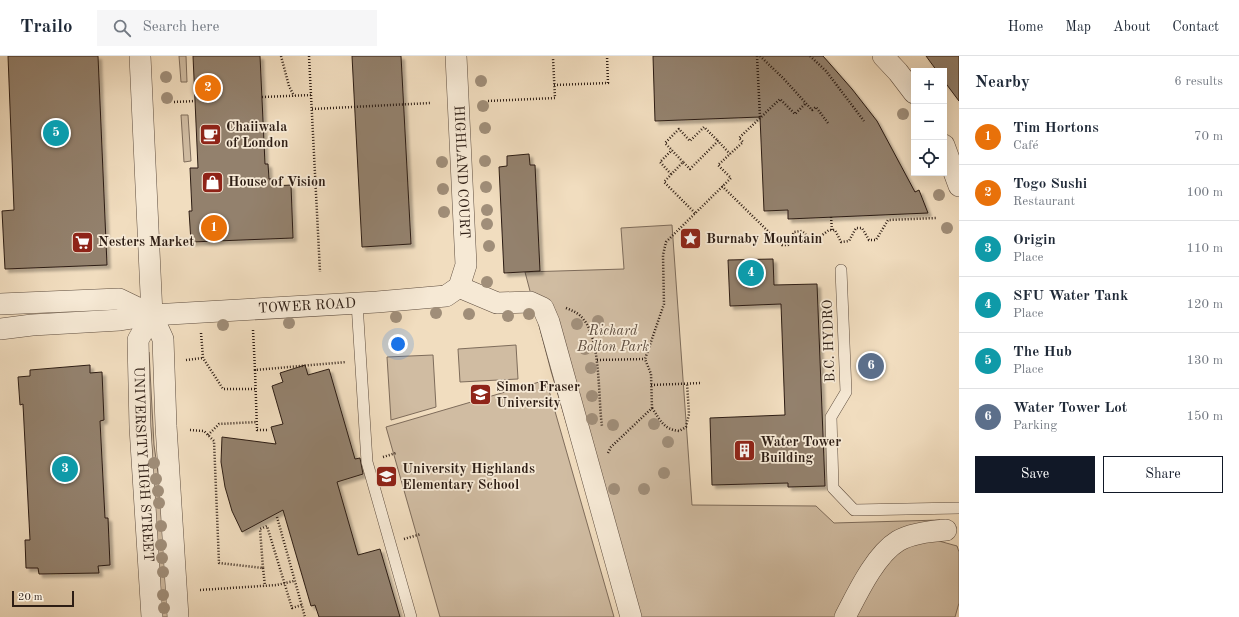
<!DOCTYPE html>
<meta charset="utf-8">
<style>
:root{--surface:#fff;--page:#f6f6f7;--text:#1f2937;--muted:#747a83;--line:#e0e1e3;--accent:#111827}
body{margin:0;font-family:"Old Standard TT",serif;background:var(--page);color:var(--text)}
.controls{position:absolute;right:12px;top:12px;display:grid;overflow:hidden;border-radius:0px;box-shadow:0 4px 16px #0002}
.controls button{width:36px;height:36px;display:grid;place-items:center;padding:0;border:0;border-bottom:1px solid var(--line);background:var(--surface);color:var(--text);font:20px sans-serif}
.scale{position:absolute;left:12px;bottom:10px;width:62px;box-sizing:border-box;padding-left:4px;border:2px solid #2d1d14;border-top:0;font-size:11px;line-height:14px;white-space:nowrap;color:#2d1d14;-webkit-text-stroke:3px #f6e9d5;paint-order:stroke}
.you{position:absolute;left:398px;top:288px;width:14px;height:14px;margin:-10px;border:3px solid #fff;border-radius:50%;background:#1a73e8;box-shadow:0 0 0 6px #1a73e833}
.badge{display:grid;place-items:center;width:26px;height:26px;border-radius:50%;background:var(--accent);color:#fff;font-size:13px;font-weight:700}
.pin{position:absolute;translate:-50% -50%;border:2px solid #fff;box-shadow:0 1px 4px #0006}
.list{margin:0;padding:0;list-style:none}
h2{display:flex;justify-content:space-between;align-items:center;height:52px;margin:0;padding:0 16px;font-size:17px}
h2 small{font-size:13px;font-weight:400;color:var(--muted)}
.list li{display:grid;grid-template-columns:26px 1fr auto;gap:12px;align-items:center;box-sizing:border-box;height:56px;padding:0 16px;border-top:1px solid var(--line)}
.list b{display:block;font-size:15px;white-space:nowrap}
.list p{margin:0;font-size:13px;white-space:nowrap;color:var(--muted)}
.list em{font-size:13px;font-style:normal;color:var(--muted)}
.actions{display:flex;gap:8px;padding:12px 16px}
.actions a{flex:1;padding:9px 0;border:1px solid var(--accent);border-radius:0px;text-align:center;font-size:14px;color:var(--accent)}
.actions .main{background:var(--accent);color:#fff}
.icon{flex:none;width:22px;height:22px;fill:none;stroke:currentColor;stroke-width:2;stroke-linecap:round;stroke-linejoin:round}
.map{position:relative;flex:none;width:959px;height:561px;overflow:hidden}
header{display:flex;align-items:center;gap:24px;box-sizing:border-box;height:56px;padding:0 20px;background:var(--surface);border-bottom:1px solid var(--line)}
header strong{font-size:19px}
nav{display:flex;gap:22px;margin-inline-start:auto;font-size:14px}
.search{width:280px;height:36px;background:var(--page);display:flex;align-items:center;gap:10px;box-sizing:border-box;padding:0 14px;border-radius:0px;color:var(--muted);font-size:15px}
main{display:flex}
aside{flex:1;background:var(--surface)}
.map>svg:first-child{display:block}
.green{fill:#d0bca2;stroke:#7e6c5b}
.building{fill:#93816d;stroke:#2d1d14;filter:url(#shadow)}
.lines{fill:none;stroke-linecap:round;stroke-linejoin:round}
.lane-casing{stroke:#5e4d3f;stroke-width:12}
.street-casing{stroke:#5e4d3f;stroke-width:22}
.path{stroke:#2d1d14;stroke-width:2.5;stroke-dasharray:1 2;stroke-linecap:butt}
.lane{stroke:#f6e9d5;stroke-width:11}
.street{stroke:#f6e9d5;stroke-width:21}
.tree{fill:#a08e79}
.labels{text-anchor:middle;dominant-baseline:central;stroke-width:3.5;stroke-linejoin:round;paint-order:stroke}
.poi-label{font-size:14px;font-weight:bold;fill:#2d1d14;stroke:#f6e9d5;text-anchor:start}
.street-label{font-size:14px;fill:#2d1d14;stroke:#f6e9d5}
.park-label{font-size:14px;font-style:italic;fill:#5e4d3f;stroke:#f6e9d5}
</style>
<header>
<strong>Trailo</strong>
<div class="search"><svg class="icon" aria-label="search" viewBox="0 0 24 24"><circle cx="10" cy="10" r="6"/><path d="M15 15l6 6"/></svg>Search here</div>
<nav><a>Home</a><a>Map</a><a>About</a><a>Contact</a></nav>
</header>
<main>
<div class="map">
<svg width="959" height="561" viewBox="0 0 959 561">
<defs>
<filter id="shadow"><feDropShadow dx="3.5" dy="3.5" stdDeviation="1" flood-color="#0004"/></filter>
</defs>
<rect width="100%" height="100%" fill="#f1ddbf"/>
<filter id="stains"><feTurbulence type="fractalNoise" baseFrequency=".005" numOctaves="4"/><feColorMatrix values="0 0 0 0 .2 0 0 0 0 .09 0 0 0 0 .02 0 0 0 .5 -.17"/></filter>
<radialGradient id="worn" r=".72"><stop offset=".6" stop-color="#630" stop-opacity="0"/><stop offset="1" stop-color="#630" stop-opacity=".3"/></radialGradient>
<g class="green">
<polygon points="179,0 186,0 187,26 181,26"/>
<polygon points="181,59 188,59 191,105 184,106"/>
<polygon points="672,169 692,449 816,450 834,467 940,464 939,485 957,490 959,496 959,547 955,561 624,561 551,315 525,216 624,213 621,172"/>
<polygon points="516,289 518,323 460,326 458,293"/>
<polygon points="147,295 149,296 154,389 161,438 170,561 160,561"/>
<polygon points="433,299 436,351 391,364 387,301"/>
<polygon points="546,324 614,561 440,561 386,371"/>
</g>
<g class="building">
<polygon points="8,0 98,0 107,209 5,213 2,155 14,154"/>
<polygon points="193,0 260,0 265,108 268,108 269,123 273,123 273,130 291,129 293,182 191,186 189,155 192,155 190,112 198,112"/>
<polygon points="352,0 401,0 411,188 362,191"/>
<polygon points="653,0 823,0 852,33 877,65 915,136 919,134 928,157 788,163 788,154 764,155 760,61 655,65"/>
<polygon points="926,0 959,0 959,45 944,25 944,15 937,15"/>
<polygon points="529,98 530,109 535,109 540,215 504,217 499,111 507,110 507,100"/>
<polygon points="773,203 774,229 817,228 825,430 788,431 788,427 712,429 710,362 785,359 781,248 730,250 728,204"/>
<polygon points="90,309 90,317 102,316 104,364 100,365 105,462 108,462 110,509 98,510 99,517 39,518 38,512 26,512 25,484 30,484 23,348 20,349 18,321 30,320 30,314"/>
<polygon points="305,309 308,319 329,313 355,403 360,402 363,418 337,426 358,499 380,493 400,561 319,561 315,549 311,550 283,454 242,476 232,455 225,431 221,406 222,381 276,388 271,371 283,368 272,330 283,326 280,317"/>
</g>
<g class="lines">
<defs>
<g id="lane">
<polyline points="841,214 846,336 831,361 833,432 854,454 959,452"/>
<polyline points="357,247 367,406 411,561"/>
</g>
<g id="street">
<polyline points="140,0 152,259 163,283 166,370 178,561"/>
<path id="s1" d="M456,0L466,209L459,231"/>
<polyline points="883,0 898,16 914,37"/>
<polyline points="944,89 959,130"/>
<polyline points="459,231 497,247 530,246 543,252 549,266 631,561"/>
<polyline points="0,248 119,243 152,259"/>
<path id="s2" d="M152,259L138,284L140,371L152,561"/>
<path id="s3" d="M0,273L32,269L120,264L152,259L377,246L446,240L459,231"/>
<path d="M845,561C857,538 875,499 898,485C910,478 932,475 946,474"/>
</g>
</defs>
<use href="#lane" class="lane-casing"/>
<use href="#street" class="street-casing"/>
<g class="path">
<polyline points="281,0 289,30 294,40"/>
<polyline points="309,0 320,216"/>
<polyline points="757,0 760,61"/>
<polyline points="760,0 784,23 812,54 816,51 828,67"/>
<polyline points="810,0 826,15 864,65"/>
<polyline points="554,29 608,27 607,0"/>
<polyline points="262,41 311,39"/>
<polyline points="488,45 555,42 553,2"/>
<polyline points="174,46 195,45"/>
<polyline points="312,53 431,47"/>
<polyline points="683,106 665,87 679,73 690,85 704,71 718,85"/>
<polyline points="671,118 660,106 672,94"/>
<polyline points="722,130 782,189 788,189 794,176 802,175 810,183 817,183 829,174 835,174 841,186 849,185 856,172 862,172 869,184 876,184 888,164 936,162"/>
<polyline points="695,157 664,126 683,106 690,113 718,85 730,98"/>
<polyline points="831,161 832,174"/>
<path d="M566,252C573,255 579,257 584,264C601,285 598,343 602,370"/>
<polyline points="253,274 255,314 346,306"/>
<polyline points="201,277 203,302 223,333 256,333"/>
<polyline points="186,304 203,302"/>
<polyline points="597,304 645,303"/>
<polyline points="255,314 257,374 269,374"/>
<polyline points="651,329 702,327"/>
<path d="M652,352C661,365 663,373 679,375L686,371L689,358L687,327"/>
<polyline points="190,374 204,375 214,385 219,507 263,512 260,473 267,470 292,552 302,549"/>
<polyline points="208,379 219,368 257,366"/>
<polyline points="608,397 611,391 652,352 651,318 645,303 664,248 663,199 666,186 731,122 718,109 743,86 739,82 780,43 795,58 806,47"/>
<polyline points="383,401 396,397"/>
<polyline points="277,461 305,561"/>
<polyline points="404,483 421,478"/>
<polyline points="263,512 265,530"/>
<polyline points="200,534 277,529 294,525"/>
</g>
<use href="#lane" class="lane"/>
<use href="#street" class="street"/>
</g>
<g class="tree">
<circle cx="166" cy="21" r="6"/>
<circle cx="481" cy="25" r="6"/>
<circle cx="167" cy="42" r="6"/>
<circle cx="483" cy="50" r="6"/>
<circle cx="903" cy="58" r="6"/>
<circle cx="485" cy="72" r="6"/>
<circle cx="485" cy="105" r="6"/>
<circle cx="442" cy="106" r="6"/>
<circle cx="486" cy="131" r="6"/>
<circle cx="443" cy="133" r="6"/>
<circle cx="939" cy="139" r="6"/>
<circle cx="487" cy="154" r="6"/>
<circle cx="444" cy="156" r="6"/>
<circle cx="487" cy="168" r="6"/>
<circle cx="947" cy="172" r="6"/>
<circle cx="489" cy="190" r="6"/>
<circle cx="487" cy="226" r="6"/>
<circle cx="436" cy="257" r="6"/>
<circle cx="469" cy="258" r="6"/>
<circle cx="529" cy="258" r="6"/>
<circle cx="508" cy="260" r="6"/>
<circle cx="396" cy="261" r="6"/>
<circle cx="598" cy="265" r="6"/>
<circle cx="289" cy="267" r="6"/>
<circle cx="577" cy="268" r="6"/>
<circle cx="223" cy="269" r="6"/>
<circle cx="585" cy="293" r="6"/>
<circle cx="591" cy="312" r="6"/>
<circle cx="592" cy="340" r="6"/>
<circle cx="592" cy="363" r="6"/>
<circle cx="654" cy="368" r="6"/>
<circle cx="613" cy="369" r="6"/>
<circle cx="668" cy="386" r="6"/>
<circle cx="154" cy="407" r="6"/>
<circle cx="664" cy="417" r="6"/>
<circle cx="156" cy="423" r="6"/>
<circle cx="614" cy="433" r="6"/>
<circle cx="644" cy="433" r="6"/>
<circle cx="158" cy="435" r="6"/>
<circle cx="159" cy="447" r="6"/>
<circle cx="161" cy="470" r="6"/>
<circle cx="161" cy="489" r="6"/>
<circle cx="162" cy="502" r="6"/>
<circle cx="163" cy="516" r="6"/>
<circle cx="163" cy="539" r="6"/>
<circle cx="164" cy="552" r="6"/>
</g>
<defs>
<symbol id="cafe-square" viewBox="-11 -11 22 22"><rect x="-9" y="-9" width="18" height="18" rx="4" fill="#8f2418" stroke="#f6e9d5"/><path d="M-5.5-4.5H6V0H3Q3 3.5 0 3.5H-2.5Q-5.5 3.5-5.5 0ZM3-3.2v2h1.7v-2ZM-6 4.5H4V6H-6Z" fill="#fff"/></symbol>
<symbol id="shop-square" viewBox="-11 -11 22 22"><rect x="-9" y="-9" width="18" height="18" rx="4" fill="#8f2418" stroke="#f6e9d5"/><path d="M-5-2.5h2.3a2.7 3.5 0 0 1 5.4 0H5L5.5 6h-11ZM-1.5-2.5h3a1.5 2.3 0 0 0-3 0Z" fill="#fff"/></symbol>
<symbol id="sight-square" viewBox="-11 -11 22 22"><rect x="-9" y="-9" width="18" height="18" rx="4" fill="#8f2418" stroke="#f6e9d5"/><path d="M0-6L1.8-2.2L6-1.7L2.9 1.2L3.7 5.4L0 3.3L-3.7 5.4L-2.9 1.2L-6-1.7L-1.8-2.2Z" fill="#fff"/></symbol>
<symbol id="supermarket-square" viewBox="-11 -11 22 22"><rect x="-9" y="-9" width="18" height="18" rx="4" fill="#8f2418" stroke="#f6e9d5"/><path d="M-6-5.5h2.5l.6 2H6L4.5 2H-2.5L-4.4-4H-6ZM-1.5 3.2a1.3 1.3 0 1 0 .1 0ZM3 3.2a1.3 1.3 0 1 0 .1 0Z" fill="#fff"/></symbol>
<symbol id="university-square" viewBox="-11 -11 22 22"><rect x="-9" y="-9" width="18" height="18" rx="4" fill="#8f2418" stroke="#f6e9d5"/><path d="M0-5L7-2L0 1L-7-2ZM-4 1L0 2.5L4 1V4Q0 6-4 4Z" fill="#fff"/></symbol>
<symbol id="building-square" viewBox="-11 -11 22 22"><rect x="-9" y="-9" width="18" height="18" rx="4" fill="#8f2418" stroke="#f6e9d5"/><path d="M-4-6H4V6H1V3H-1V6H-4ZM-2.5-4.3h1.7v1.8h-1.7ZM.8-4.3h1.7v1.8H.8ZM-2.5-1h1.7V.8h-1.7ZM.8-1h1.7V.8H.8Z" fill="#fff"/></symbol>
<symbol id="school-square" viewBox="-11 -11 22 22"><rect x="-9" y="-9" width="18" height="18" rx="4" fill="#8f2418" stroke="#f6e9d5"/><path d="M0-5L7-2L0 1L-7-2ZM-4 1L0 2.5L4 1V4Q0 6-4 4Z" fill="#fff"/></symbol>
</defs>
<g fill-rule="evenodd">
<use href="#cafe-square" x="198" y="66" width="25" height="25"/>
<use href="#shop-square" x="200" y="114" width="25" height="25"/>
<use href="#sight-square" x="678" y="170" width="25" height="25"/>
<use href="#supermarket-square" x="70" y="174" width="25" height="25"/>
<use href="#university-square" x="468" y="326" width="25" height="25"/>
<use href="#building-square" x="732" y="382" width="25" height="25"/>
<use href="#school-square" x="374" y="408" width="25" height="25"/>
</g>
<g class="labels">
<g class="poi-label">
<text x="226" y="71">Chaiiwala<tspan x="226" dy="16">of London</tspan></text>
<text x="228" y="126">House of Vision</text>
<text x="706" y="183">Burnaby Mountain</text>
<text x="98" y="186">Nesters Market</text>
<text x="496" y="331">Simon Fraser<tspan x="496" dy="16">University</tspan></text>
<text x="760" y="386">Water Tower<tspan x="760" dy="16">Building</tspan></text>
<text x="402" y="413">University Highlands<tspan x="402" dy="16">Elementary School</tspan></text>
</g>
<g class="street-label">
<text stroke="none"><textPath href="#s1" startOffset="116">HIGHLAND COURT</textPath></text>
<text stroke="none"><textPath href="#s3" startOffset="308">TOWER ROAD</textPath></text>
<text transform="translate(829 285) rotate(-92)">B.C. HYDRO</text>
<text stroke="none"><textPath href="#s2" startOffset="153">UNIVERSITY HIGH STREET</textPath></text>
</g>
<g class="park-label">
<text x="613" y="275">Richard<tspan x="613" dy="16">Bolton Park</tspan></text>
</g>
</g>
<rect width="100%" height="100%" filter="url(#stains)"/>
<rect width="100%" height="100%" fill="url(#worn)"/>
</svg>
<div class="controls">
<button>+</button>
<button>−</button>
<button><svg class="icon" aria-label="locate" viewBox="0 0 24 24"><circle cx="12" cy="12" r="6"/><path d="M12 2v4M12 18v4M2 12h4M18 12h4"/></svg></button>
</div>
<div class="scale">20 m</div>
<div class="you"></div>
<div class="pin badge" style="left:214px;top:172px;background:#e8710a">1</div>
<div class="pin badge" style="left:208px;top:32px;background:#e8710a">2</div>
<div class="pin badge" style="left:65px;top:413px;background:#0f9aa8">3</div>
<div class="pin badge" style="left:751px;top:217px;background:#0f9aa8">4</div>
<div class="pin badge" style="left:56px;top:77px;background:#0f9aa8">5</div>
<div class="pin badge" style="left:871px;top:310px;background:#5c6f8a">6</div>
</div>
<aside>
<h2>Nearby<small>6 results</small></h2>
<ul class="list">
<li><span class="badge" style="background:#e8710a">1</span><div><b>Tim Hortons</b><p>Café</p></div><em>70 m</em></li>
<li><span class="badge" style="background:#e8710a">2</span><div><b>Togo Sushi</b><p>Restaurant</p></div><em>100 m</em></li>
<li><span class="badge" style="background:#0f9aa8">3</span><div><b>Origin</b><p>Place</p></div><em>110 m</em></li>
<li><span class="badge" style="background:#0f9aa8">4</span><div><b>SFU Water Tank</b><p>Place</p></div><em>120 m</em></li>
<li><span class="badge" style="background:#0f9aa8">5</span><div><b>The Hub</b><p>Place</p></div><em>130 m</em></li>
<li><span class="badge" style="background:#5c6f8a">6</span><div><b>Water Tower Lot</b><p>Parking</p></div><em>150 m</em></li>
</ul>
<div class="actions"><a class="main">Save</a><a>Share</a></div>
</aside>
</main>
